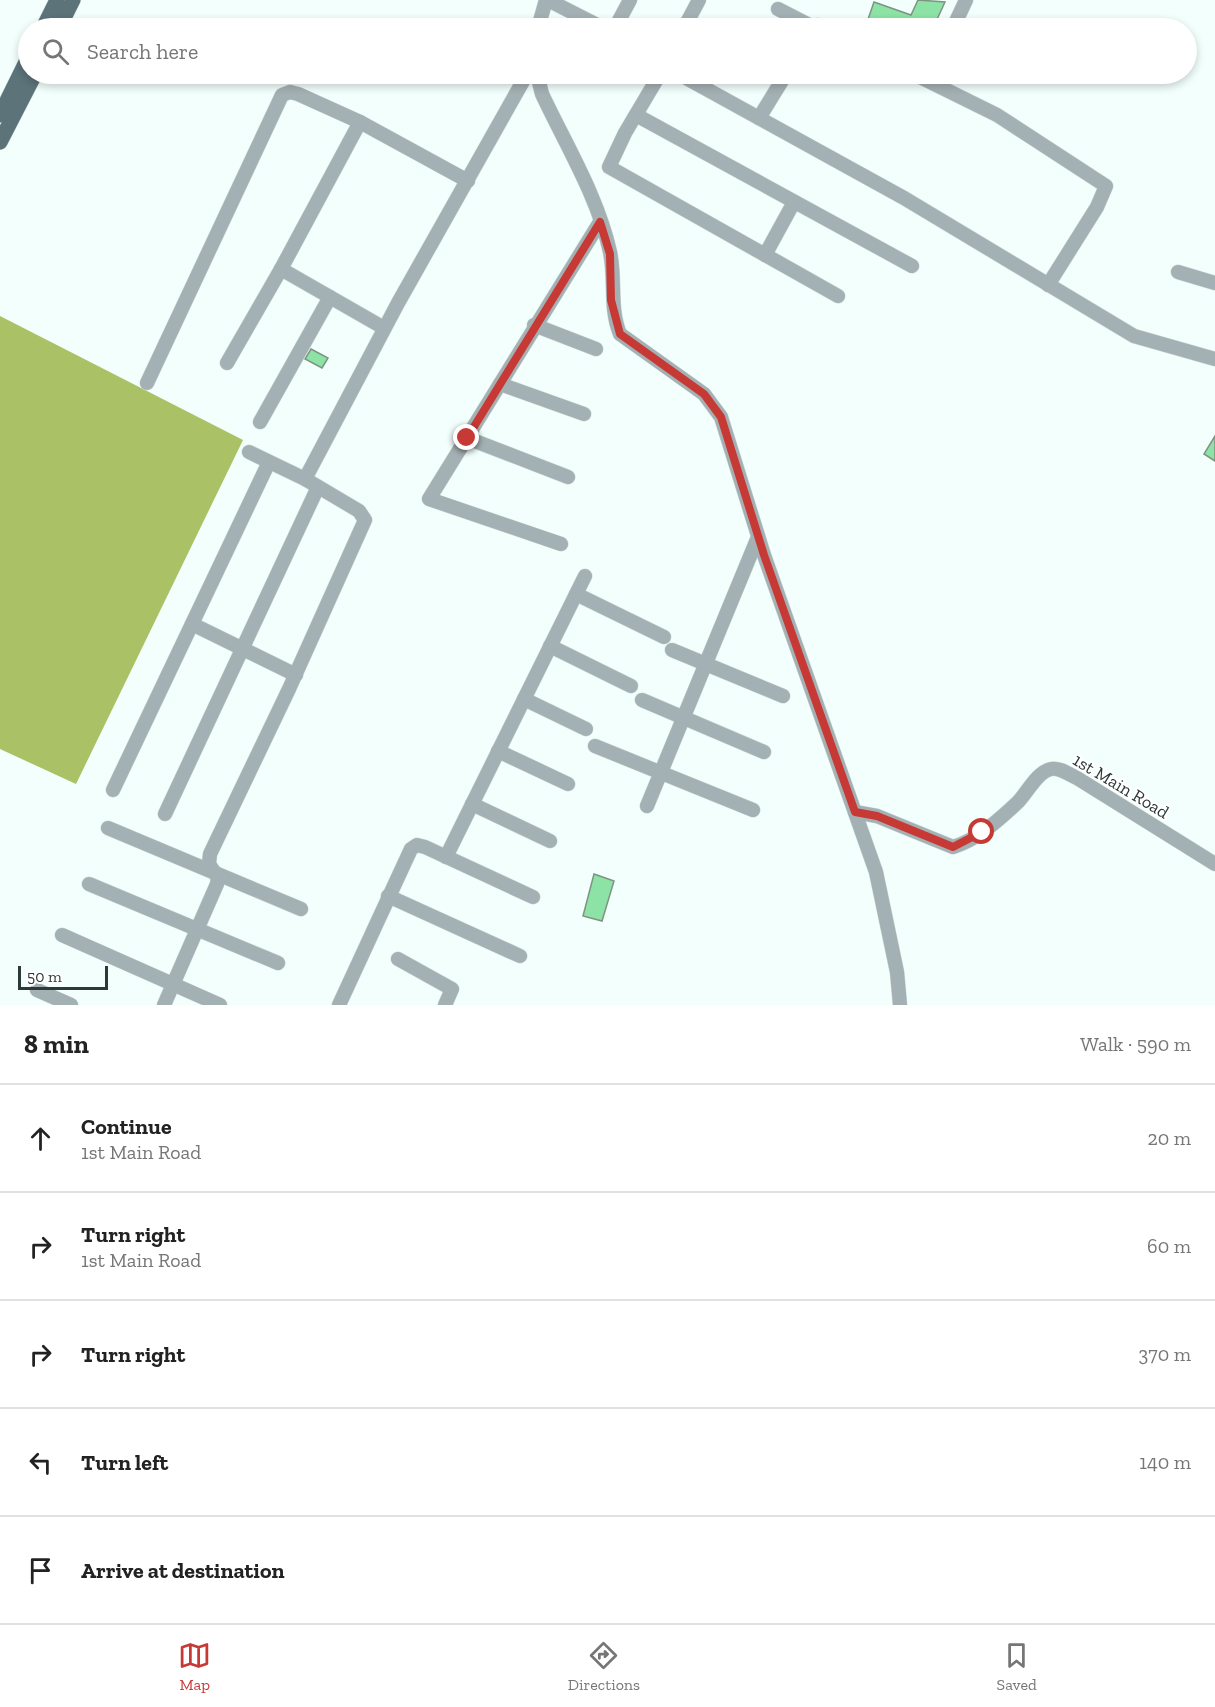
<!DOCTYPE html>
<meta charset="utf-8">
<style>
:root{--surface:#fff;--page:#f2f2f2;--text:#222;--muted:#767676;--line:#e0e0e0;--accent:#c73935}
body{margin:0;font-family:"Zilla Slab",serif;background:var(--page);color:var(--text)}
.scale{position:absolute;left:18px;bottom:15px;width:90px;box-sizing:border-box;padding-left:6px;border:3px solid #2c3936;border-top:0;font-size:16px;line-height:21px;white-space:nowrap;color:#2c3936;-webkit-text-stroke:4px #fff;paint-order:stroke}
.stop{position:absolute;width:18px;height:18px;margin:-14px;border:4px solid #c73935;border-radius:50%;background:#fff}
.stop.end{background:#c73935;border-color:#fff;box-shadow:0 2px 6px #0008}
.list{margin:0;padding:0;list-style:none}
h2{display:flex;justify-content:space-between;align-items:center;height:78px;margin:0;padding:0 24px;font-size:26px}
h2 small{font-size:20px;font-weight:400;color:var(--muted)}
.list li{display:grid;grid-template-columns:39px 1fr auto;gap:18px;align-items:center;box-sizing:border-box;height:108px;padding:0 24px;border-top:2px solid var(--line)}
.list b{display:block;font-size:22px;white-space:nowrap}
.list p{margin:0;font-size:20px;white-space:nowrap;color:var(--muted)}
.list em{font-size:20px;font-style:normal;color:var(--muted)}
.icon{flex:none;width:33px;height:33px;fill:none;stroke:currentColor;stroke-width:2;stroke-linecap:round;stroke-linejoin:round}
.map{position:relative;flex:none;width:1215px;height:1005px;overflow:hidden}
.search{position:absolute;background:var(--surface);box-shadow:0 3px 9px #0003;left:18px;right:18px;top:18px;height:66px;display:flex;align-items:center;gap:15px;box-sizing:border-box;padding:0 21px;border-radius:33px;color:var(--muted);font-size:22px}
.sheet{height:618px;background:var(--surface)}
nav{display:flex;justify-content:space-around;align-items:center;box-sizing:border-box;height:84px;border-top:2px solid var(--line);background:var(--surface);font-size:16px;color:var(--muted)}
nav a{display:grid;justify-items:center;gap:3px}
nav .on{color:var(--accent)}
.map>svg:first-child{display:block}
.forest{fill:#aac166}
.building{fill:#8de3a5;stroke:#7e9483;stroke-width:1.5}
.lines{fill:none;stroke-linecap:round;stroke-linejoin:round}
.street-casing{stroke:#cedbd8;stroke-width:15}
.primary-casing{stroke:#cedbd8;stroke-width:16}
.street{stroke:#a4b1b4;stroke-width:14}
.primary{stroke:#5b7379;stroke-width:15}
.route{stroke:#c73935;stroke-width:8}
.labels{text-anchor:middle;dominant-baseline:central;stroke-width:4.5;stroke-linejoin:round;paint-order:stroke}
.street-label{font-size:18px;fill:#2c3936;stroke:#fff}
</style>
<div class="map">
<svg width="1215" height="1005" viewBox="0 0 1215 1005">
<rect width="100%" height="100%" fill="#f2fffc"/>
<polygon class="forest" points="0,316 243,440 76,784 0,749"/>
<g class="building">
<polygon points="918,0 945,2 933,28 865,28 874,2 911,15"/>
<polygon points="311,349 328,358 322,368 305,359"/>
<polygon points="1215,436 1215,461 1204,454"/>
<polygon points="594,874 614,881 602,921 583,916"/>
</g>
<g class="lines">
<defs>
<g id="street">
<polyline points="548,0 603,28"/>
<polyline points="778,9 813,27"/>
<polyline points="538,28 546,0"/>
<polyline points="615,28 630,0"/>
<polyline points="684,28 699,0"/>
<polyline points="812,28 818,25 826,28"/>
<polyline points="953,28 966,0"/>
<path d="M537,74L542,94C566,145 598,197 610,252C616,280 609,307 620,334L704,394L721,417L764,555L876,872L897,972L900,1005"/>
<polyline points="660,74 625,133 609,167 838,296"/>
<polyline points="679,74 904,198 1134,336 1215,359"/>
<polyline points="914,74 997,115 1106,186 1097,207 1048,285"/>
<polyline points="636,115 912,266"/>
<polyline points="759,118 786,74"/>
<polyline points="765,255 794,202"/>
<polyline points="281,269 384,328"/>
<polyline points="1178,272 1215,283"/>
<polyline points="534,325 596,349"/>
<polyline points="227,363 281,269 360,122"/>
<polyline points="147,383 282,95 290,92 298,94 360,122 468,181"/>
<polyline points="500,384 584,414"/>
<polyline points="260,422 330,297"/>
<polyline points="467,438 568,477"/>
<polyline points="305,479 398,303 527,74"/>
<polyline points="561,544 429,499 600,222"/>
<polyline points="576,594 664,637"/>
<polyline points="192,624 296,675"/>
<polyline points="550,646 631,686"/>
<polyline points="672,650 783,696"/>
<polyline points="524,699 586,729"/>
<polyline points="642,700 764,752"/>
<polyline points="595,746 753,810"/>
<polyline points="498,751 568,784"/>
<polyline points="113,790 269,462"/>
<polyline points="472,804 550,841"/>
<polyline points="647,806 758,537"/>
<path d="M855,812L877,816L953,847C977,840 1000,819 1018,802C1027,793 1037,772 1051,769C1059,767 1070,775 1077,778L1215,864"/>
<polyline points="165,814 318,487"/>
<polyline points="108,828 301,909"/>
<polyline points="446,857 585,576"/>
<polyline points="89,884 278,963"/>
<polyline points="388,896 520,956"/>
<polyline points="62,935 220,1005"/>
<polyline points="398,959 452,989 445,1005"/>
<polyline points="37,990 71,1005"/>
<polyline points="164,1005 217,884 218,878 209,864 210,854 289,689 365,520 359,511 305,479 249,452"/>
<polyline points="339,1005 411,849 417,845 425,847 533,897"/>
</g>
<g id="primary">
<polyline points="43,28 57,0"/>
<polyline points="59,28 73,0"/>
<polyline points="0,115 28,58"/>
<polyline points="0,142 35,74"/>
</g>
</defs>
<use href="#street" class="street-casing"/>
<use href="#primary" class="primary-casing"/>
<use href="#street" class="street"/>
<use href="#primary" class="primary"/>
</g>
<g class="lines">
<polyline class="route" points="467,438 600,222 610,254 611,300 620,334 704,394 721,417 764,555 855,812 877,816 953,847 982,832"/>
</g>
<g class="labels">
<g class="street-label">
<text transform="translate(1121 786) rotate(31)">1st Main Road</text>
</g>
</g>
</svg>
<div class="scale">50 m</div>
<div class="stop" style="left:982px;top:832px"></div>
<div class="stop end" style="left:467px;top:438px"></div>
<div class="search"><svg class="icon" aria-label="search" viewBox="0 0 24 24"><circle cx="10" cy="10" r="6"/><path d="M15 15l6 6"/></svg>Search here</div>
</div>
<section class="sheet">
<h2>8 min<small>Walk · 590 m</small></h2>
<ul class="list">
<li><svg class="icon" aria-label="ahead" viewBox="0 0 24 24"><path d="M12 20V5M6 11l6-6 6 6"/></svg><div><b>Continue</b><p>1st Main Road</p></div><em>20 m</em></li>
<li><svg class="icon" aria-label="right" viewBox="0 0 24 24"><path d="M7 20v-9h11M14 6l5 5-5 5"/></svg><div><b>Turn right</b><p>1st Main Road</p></div><em>60 m</em></li>
<li><svg class="icon" aria-label="right" viewBox="0 0 24 24"><path d="M7 20v-9h11M14 6l5 5-5 5"/></svg><div><b>Turn right</b></div><em>370 m</em></li>
<li><svg class="icon" aria-label="left" viewBox="0 0 24 24"><path d="M17 20v-9H6M10 6l-5 5 5 5"/></svg><div><b>Turn left</b></div><em>140 m</em></li>
<li><svg class="icon" aria-label="arrive" viewBox="0 0 24 24"><path d="M6 21V4h12l-3 4 3 4H6"/></svg><div><b>Arrive at destination</b></div></li>
</ul>
</section>
<nav>
<a class="on"><svg class="icon" aria-label="map" viewBox="0 0 24 24"><path d="M3 6l6-2 6 2 6-2v14l-6 2-6-2-6 2zM9 4v14M15 6v14"/></svg>Map</a>
<a><svg class="icon" aria-label="directions" viewBox="0 0 24 24"><path d="M12 3l9 9-9 9-9-9zM9 14v-3h6M13 9l2 2-2 2"/></svg>Directions</a>
<a><svg class="icon" aria-label="saved" viewBox="0 0 24 24"><path d="M7 4h10v16l-5-4-5 4z"/></svg>Saved</a>
</nav>
